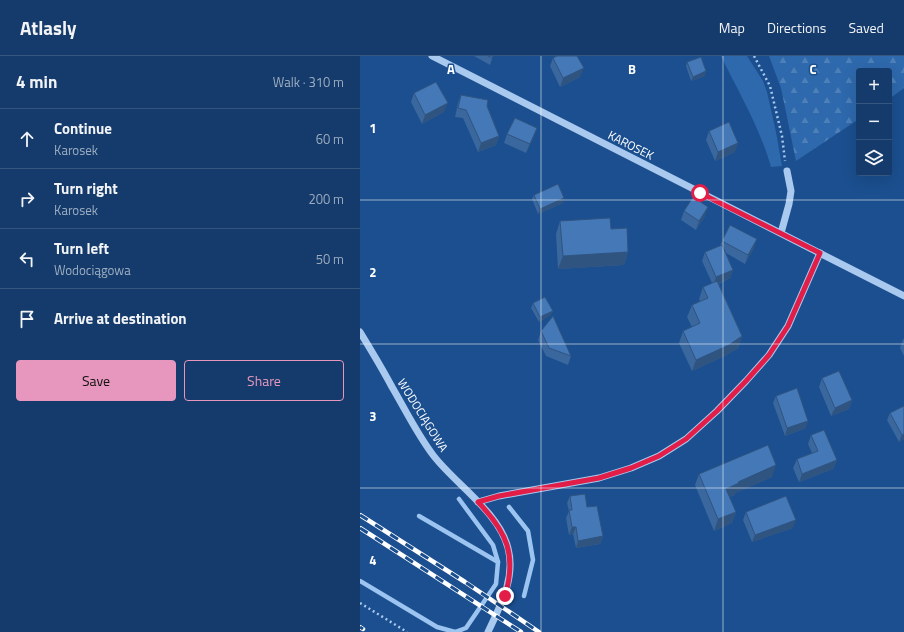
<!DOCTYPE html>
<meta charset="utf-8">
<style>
:root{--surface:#143b6b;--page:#1d4271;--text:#f1f3f6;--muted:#9dadc1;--line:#33557e;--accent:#e797bd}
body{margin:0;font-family:"Titillium Web",sans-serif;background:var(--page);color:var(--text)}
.controls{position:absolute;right:12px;top:12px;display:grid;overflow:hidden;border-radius:4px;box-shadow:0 4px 16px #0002}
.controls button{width:36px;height:36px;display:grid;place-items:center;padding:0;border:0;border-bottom:1px solid var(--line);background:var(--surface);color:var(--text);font:20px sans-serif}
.stop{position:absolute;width:12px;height:12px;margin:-9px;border:3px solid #e11d48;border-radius:50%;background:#fff}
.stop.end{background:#e11d48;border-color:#fff;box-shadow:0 1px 4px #0008}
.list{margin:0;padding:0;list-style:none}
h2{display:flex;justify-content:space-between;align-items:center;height:52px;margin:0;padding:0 16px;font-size:17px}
h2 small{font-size:13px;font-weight:400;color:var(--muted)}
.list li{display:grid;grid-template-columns:26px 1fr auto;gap:12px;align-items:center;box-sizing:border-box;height:60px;padding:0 16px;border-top:1px solid var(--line)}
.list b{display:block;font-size:15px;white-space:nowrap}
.list p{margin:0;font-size:13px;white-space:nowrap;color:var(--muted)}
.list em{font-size:13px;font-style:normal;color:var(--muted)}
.actions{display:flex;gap:8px;padding:12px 16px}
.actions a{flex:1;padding:9px 0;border:1px solid var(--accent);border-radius:4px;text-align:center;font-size:14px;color:var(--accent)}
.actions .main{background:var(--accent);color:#111}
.icon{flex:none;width:22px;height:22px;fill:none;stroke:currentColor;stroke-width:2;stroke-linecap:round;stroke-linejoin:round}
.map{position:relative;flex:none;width:544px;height:576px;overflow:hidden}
header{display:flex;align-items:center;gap:24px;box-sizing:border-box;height:56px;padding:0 20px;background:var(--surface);border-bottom:1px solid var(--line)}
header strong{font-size:19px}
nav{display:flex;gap:22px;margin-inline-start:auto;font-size:14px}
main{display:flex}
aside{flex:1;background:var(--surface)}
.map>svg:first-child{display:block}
.forest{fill:url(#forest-firs)}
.park{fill:#2e69ad}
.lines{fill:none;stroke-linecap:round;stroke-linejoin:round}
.stream{stroke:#9cc4f0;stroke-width:4.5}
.path{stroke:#a9c9ee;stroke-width:2.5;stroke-dasharray:2 3;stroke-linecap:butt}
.minor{stroke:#a9c9ee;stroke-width:7}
.rail-casing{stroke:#fff;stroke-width:4.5}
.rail{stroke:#1b4f8f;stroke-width:3;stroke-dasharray:9;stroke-linecap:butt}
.wall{fill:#3a679d}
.shaded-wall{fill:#305480}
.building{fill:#4478b7;stroke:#305480}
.route{stroke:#e11d48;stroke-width:5}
.grid{fill:none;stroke:#fff;stroke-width:1;stroke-opacity:0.55}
.labels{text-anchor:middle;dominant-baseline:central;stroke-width:3;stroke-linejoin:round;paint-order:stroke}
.street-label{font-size:12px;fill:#fff;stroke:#1b4f8f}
.grid-label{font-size:13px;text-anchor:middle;font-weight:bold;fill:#fff;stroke:#1b4f8f;stroke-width:3;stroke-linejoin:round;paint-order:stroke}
</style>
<header>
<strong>Atlasly</strong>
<nav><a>Map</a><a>Directions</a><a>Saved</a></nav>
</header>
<main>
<aside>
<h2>4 min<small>Walk · 310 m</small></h2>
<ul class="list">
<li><svg class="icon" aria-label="ahead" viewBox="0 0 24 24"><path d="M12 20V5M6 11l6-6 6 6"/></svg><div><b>Continue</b><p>Karosek</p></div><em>60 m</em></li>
<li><svg class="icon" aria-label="right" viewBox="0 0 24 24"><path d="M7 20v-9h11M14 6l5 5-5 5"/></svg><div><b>Turn right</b><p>Karosek</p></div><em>200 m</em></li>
<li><svg class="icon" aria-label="left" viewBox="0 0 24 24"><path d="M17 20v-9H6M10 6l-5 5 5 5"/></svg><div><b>Turn left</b><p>Wodociągowa</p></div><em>50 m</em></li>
<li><svg class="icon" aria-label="arrive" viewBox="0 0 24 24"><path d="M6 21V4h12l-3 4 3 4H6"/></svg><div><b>Arrive at destination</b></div></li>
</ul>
<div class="actions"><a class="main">Save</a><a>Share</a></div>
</aside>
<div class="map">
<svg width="544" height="576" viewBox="0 0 544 576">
<defs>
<pattern id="forest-firs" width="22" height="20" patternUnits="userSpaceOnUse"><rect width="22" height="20" fill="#2e69ad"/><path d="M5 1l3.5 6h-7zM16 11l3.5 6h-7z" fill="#4d80b9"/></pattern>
</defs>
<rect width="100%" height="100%" fill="#1b4f8f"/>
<polygon class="forest" points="409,0 544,0 544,32 529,43 529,15 499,15 499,63 436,105 421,32"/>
<path class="park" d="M361,0H387L403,25L407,36L416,76L422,110L411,111C400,72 379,37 361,0Z"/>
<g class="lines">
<g class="stream">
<polyline points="149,451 168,475 173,504 164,540"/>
<polyline points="59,460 138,506"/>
<polyline points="0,525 77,571 95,576"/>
<polyline points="95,576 106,572 136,528 138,506 133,489 99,443"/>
</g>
<g class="path">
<polyline points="394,0 410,30 422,80 425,105"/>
<polyline points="0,547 47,576"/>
</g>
<g class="minor">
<polyline points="72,0 544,240"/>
<polyline points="421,177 429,148 431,135 427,115"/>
<path d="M0,276C11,294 22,312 32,331C45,353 57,378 73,399C95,428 139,456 148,492C156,522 140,550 128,576"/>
<polyline points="118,446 139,440 239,422 271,412 299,400 326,383 357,355 386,325 409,299 428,270 460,197"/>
</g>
<defs>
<g id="rail">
<polyline points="0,459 105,526 179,576"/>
<polyline points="0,472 161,576"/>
<polyline points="0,571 3,573"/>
</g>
</defs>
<use href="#rail" class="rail-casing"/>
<use href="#rail" class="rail"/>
</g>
<g class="wall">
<polygon points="114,0 133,0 130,9"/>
<polygon points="193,2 220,21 200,31 190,10"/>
<polygon points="327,6 345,20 331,25 326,10"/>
<polygon points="54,37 84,56 62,68 51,46"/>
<polygon points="101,39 127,50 139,80 136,89 118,96 103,62 95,61 98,47"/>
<polygon points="177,72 166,97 144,87 147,78"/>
<polygon points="349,75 375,96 355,105 346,84"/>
<polygon points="174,139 203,147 178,158 172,143"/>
<polygon points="324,155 345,160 336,174 321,164"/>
<polygon points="200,165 251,173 268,196 264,209 198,213 196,178"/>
<polygon points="362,185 394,192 385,208 366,197 373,214 370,222 359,228 382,280 378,292 365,300 332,315 319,287 323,275 332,271 327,261 332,249 340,245 339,243 343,231 352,227 342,205 345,196 360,190"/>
<polygon points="173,247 191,259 179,266 171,252"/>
<polygon points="181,275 211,300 208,309 186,300 178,284"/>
<polygon points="543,283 544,283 544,300 540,292"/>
<polygon points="462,322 492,344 489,353 471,360 459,331"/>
<polygon points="416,340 446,372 425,380 413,347"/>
<polygon points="544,350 544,383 539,386 527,364 530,357"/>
<polygon points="451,379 477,404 473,413 439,426 433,412 437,403 452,397 448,388"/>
<polygon points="339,418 412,421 375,437 375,439 369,441 376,456 372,467 354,475 335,429"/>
<polygon points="210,440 227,451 243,480 240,488 216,492 213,478 209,479 206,462 209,455 207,447"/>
<polygon points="386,456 433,472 392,486 383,464"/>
</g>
<g class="shaded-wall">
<polygon points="224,12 220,21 200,31 203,22"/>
<polygon points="346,15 345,20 331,25 333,21"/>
<polygon points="88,47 84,56 62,68 65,59"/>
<polygon points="177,72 174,81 166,97 170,88"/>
<polygon points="139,80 136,89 118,96 121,87"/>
<polygon points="378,87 375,96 355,105 358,96"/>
<polygon points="204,142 203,147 178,158 180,153"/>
<polygon points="348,151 345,160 336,174 339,165"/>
<polygon points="397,183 394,192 385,208 388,199"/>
<polygon points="268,196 264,209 198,213 203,200"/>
<polygon points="373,214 370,222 353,230 356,221"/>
<polygon points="193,255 191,259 179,266 180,261"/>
<polygon points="382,280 378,292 365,300 332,315 336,304"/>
<polygon points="492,344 489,353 471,360 475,352"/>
<polygon points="448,365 446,372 425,380 427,372"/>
<polygon points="544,378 544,383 539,386 542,379"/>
<polygon points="477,404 473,413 439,426 442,418"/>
<polygon points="416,409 412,421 375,437 375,439 361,444 366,433 378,426"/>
<polygon points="376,456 372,467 354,475 358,463"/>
<polygon points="436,464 433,472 392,486 395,479"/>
<polygon points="212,471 216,471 213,478 209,479"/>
<polygon points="243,480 240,488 216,492 218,485"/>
</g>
<g class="building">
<polygon points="128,0 133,0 132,2"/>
<polygon points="197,0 217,0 224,12 203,22 193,2"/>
<polygon points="341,1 346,15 333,21 327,6"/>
<polygon points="76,26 88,47 65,59 54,37"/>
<polygon points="101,39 128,44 127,50 139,80 121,87 106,54 98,52"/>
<polygon points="155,62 177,72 170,88 147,78"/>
<polygon points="369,66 378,87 358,96 349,75"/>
<polygon points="198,128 204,142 180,153 174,139"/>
<polygon points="333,141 348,151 339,165 324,155"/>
<polygon points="250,162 251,173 267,172 268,196 203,200 200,165"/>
<polygon points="370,169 397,183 388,199 362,185"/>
<polygon points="362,189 373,214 356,221 345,196"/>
<polygon points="357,225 382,280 369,289 336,304 323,275 340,267 332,249 348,242 343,231"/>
<polygon points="185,241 193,255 180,261 173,247"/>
<polygon points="193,260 211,300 189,292 181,275"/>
<polygon points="479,315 492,344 475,352 462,322"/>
<polygon points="437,332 448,365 427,372 416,340"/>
<polygon points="544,350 544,378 542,379 530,357"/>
<polygon points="464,374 477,404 442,418 437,403 458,395 451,379"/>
<polygon points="408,389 416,409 378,426 379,427 366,433 376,456 358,463 339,418"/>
<polygon points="225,438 227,451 237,450 243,480 218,485 216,471 212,471 209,454 212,454 210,440"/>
<polygon points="426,440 436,464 395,479 386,456"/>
</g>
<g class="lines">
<path class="route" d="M145,540C157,499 147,476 118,446L139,440L239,422L271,412L299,400L326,383L357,355L386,325L409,299L428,270L460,197L340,137"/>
</g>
<path class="grid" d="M181,0V576M363,0V576M0,144H544M0,288H544M0,432H544"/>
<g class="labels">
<g class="street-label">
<text transform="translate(271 89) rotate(27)">KAROSEK</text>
<text transform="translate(63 359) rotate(58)">WODOCIĄGOWA</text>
</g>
</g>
<g class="grid-label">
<text x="91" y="18">A</text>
<text x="272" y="18">B</text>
<text x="453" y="18">C</text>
<text x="13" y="77">1</text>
<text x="13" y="221">2</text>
<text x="13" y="365">3</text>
<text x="13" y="509">4</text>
</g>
</svg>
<div class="controls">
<button>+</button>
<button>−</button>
<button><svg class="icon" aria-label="layers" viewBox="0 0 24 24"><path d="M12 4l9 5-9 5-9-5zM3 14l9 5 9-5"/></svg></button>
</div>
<div class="stop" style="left:340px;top:137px"></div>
<div class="stop end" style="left:145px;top:540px"></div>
</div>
</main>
